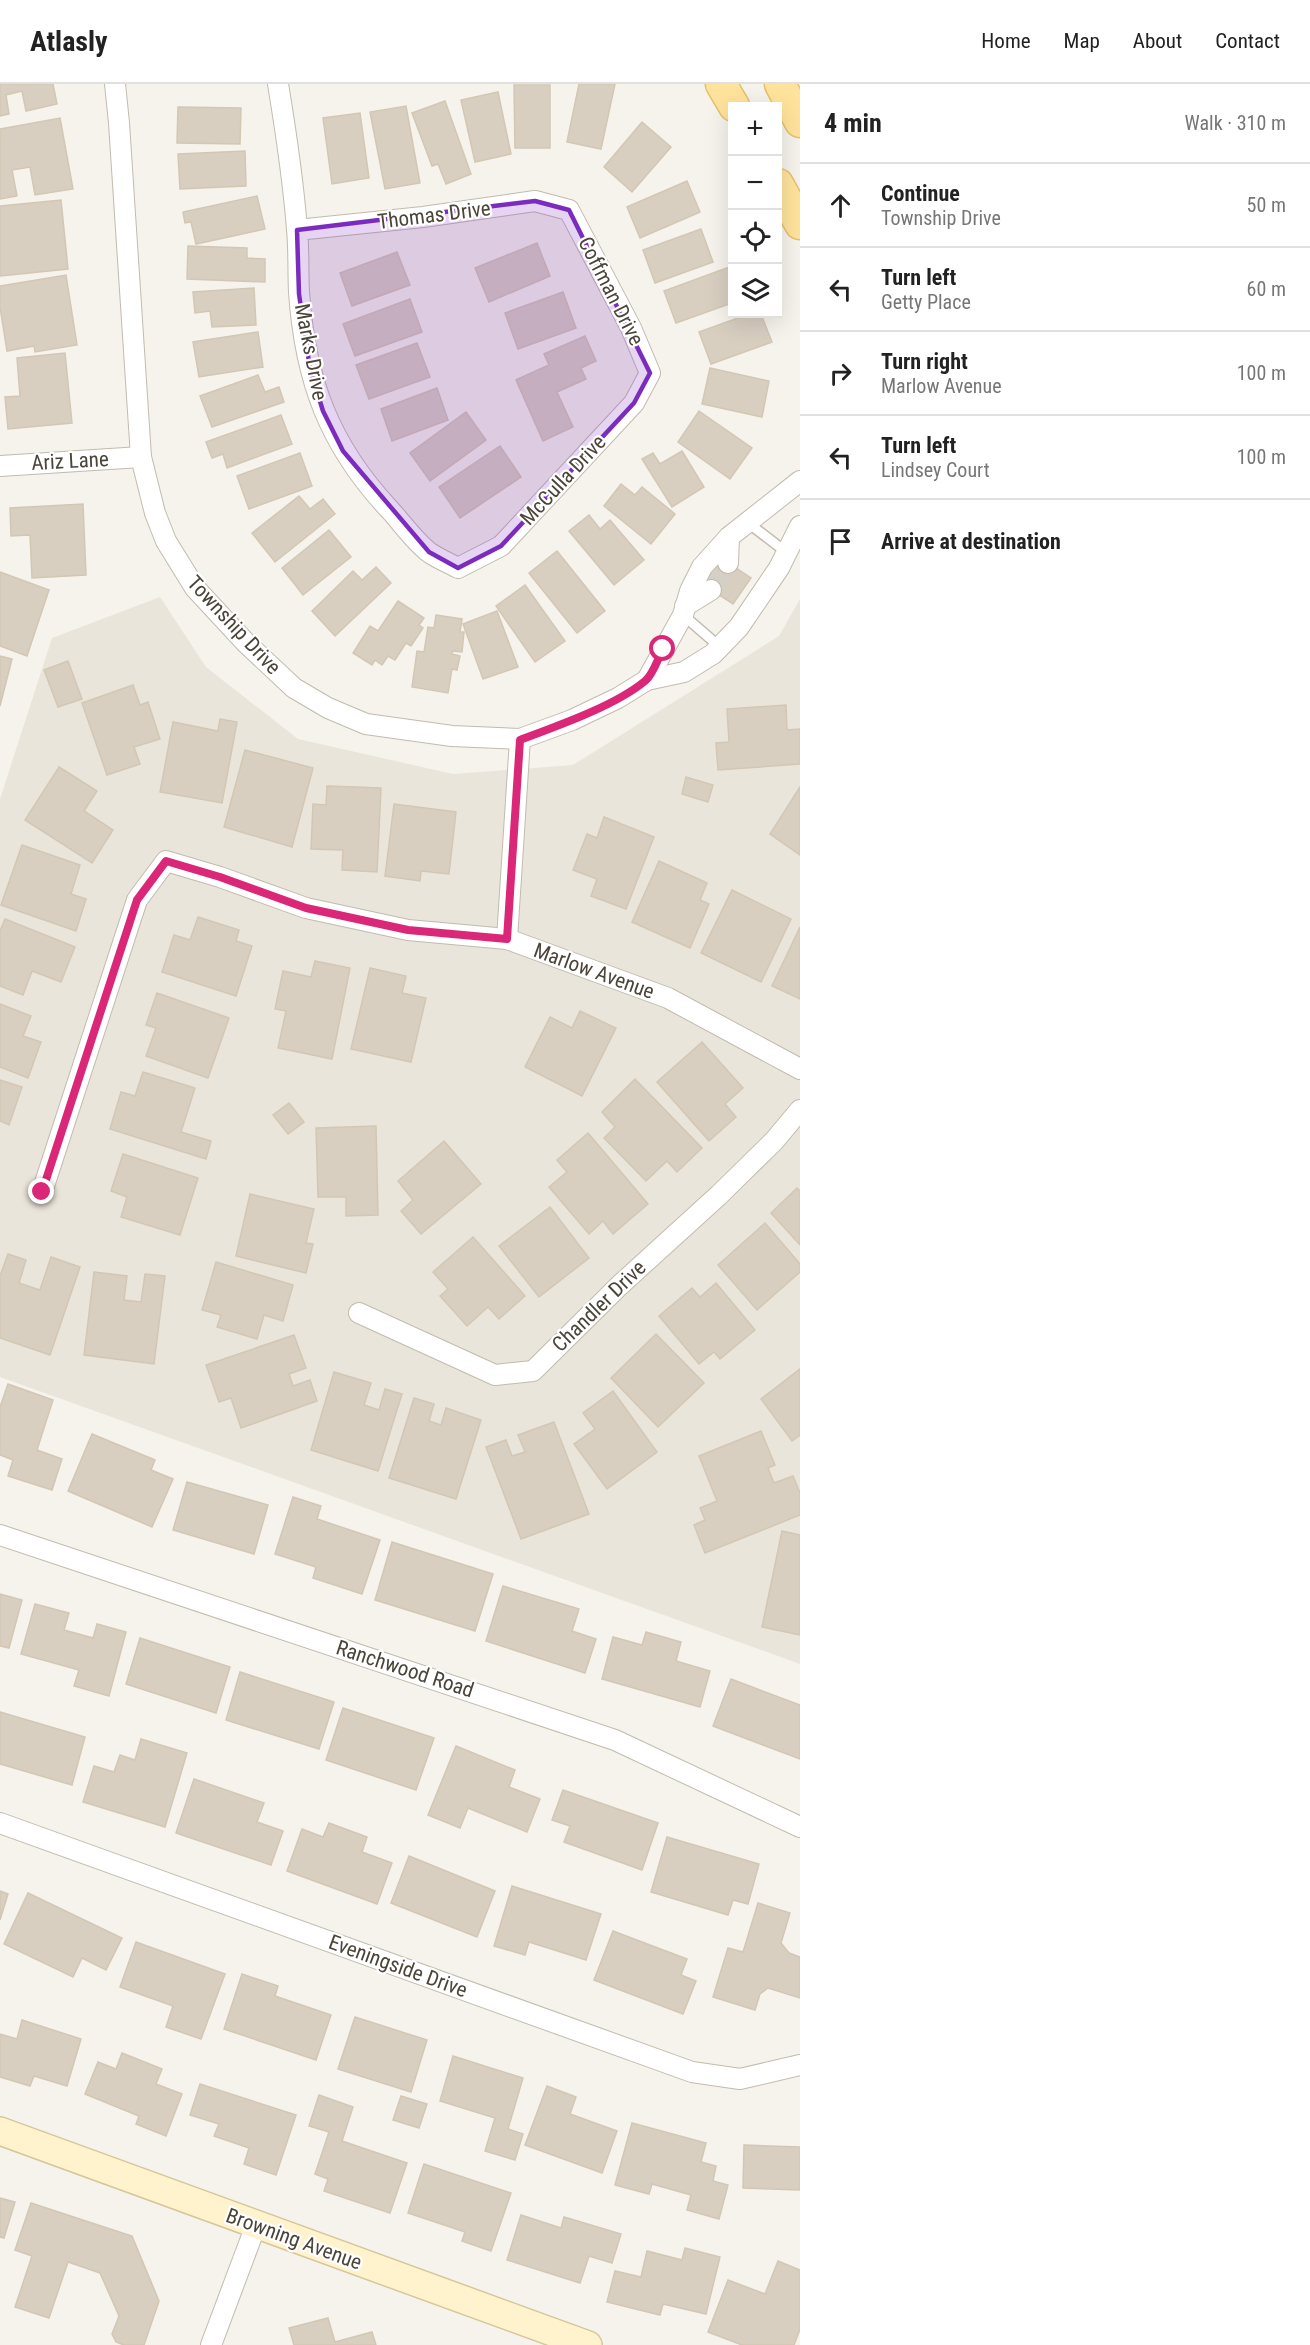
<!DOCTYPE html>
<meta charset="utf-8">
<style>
:root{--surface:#fff;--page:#f6f6f6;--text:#222;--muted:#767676;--line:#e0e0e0}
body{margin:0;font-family:"Roboto Condensed",sans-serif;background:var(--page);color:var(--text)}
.controls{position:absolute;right:18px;top:18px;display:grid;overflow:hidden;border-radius:0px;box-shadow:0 6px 24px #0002}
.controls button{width:54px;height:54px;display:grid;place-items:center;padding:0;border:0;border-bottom:2px solid var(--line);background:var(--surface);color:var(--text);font:30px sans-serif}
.stop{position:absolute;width:18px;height:18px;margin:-14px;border:4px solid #db2777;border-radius:50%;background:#fff}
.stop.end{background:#db2777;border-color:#fff;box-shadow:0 2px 6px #0008}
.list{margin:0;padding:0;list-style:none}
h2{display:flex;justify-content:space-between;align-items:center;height:78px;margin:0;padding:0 24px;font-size:26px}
h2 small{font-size:20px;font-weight:400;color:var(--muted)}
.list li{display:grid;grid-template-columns:39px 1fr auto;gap:18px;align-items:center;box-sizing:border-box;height:84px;padding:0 24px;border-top:2px solid var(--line)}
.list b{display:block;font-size:22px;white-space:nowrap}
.list p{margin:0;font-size:20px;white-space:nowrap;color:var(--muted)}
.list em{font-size:20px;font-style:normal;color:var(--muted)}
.icon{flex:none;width:33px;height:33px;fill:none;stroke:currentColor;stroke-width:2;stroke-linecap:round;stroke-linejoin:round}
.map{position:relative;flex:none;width:800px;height:2261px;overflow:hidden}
header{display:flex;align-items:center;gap:36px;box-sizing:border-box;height:84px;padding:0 30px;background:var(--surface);border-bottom:2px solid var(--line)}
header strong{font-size:28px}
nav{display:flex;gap:33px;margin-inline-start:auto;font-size:21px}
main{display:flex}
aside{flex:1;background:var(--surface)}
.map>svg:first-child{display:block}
.residential{fill:#eae5da}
.building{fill:#d8cfc1;stroke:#d3c7b4;stroke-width:1.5}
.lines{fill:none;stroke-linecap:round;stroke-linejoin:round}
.street-tunnel{stroke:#d4d0c8;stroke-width:20;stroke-dasharray:20 10;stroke-linecap:butt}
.lane-casing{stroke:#c2bbae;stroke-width:12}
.street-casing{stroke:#c2bbae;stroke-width:22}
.secondary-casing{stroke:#d6c79b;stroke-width:30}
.primary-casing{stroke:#e6c16a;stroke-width:33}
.lane{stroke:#fff;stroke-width:9}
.street{stroke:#fff;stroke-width:20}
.secondary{stroke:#fff3cd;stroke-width:27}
.primary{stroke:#ffe39c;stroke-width:30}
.route{stroke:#db2777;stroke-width:8}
.marked{fill:#7b2cbf;fill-opacity:0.2;stroke:#7b2cbf;stroke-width:4.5;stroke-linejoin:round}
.labels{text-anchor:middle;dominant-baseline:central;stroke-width:4.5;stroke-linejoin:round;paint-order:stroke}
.street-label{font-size:21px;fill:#4b4439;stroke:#fff}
</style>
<header>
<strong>Atlasly</strong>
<nav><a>Home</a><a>Map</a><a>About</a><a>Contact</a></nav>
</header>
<main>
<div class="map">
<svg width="800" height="2261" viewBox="0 0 800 2261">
<rect width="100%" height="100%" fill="#f6f3ec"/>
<polygon class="residential" points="160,513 206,583 298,655 453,690 573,681 779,552 800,515 800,1580 0,1293 0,715 52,554"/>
<g class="building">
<polygon points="0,0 53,0 57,20 26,27 22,7 6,11 9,30 0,32"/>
<polygon points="579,0 615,0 601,65 567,58"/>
<polygon points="514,1 550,1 550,64 515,64"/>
<polygon points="498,8 511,70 475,78 461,16"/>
<polygon points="445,17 471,90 446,100 438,80 432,82 412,29"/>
<polygon points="406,22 420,99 385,105 370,28"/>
<polygon points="178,23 241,24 240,60 177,59"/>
<polygon points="360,29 369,94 332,100 323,34"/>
<polygon points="60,34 73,105 35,111 30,83 12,86 17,112 0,115 0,45"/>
<polygon points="642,38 671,63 632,108 604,83"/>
<polygon points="245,67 246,102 180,105 178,70"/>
<polygon points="687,97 700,128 640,154 627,123"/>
<polygon points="257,112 265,145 196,160 191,138 185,139 183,128"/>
<polygon points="61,116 68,185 0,192 0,122"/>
<polygon points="701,145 713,178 655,199 643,166"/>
<polygon points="537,159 550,192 489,218 475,184"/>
<polygon points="188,162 247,164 247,174 265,175 265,198 187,195"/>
<polygon points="397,168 410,201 352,222 340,189"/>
<polygon points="732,182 732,219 676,239 664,207"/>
<polygon points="66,191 77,261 35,268 34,262 7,267 0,223 0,202"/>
<polygon points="254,204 256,241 212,243 210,227 195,229 193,208"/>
<polygon points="563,208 576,244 518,265 505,229"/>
<polygon points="410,215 422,248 355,272 343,240"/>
<polygon points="749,230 761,230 772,258 711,280 699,248"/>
<polygon points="258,248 263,283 199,293 193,258"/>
<polygon points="585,252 596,277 581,284 586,295 557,308 573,343 543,357 516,296 549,281 544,270"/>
<polygon points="417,259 430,293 369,315 356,281"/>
<polygon points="65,269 72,339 8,345 5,313 20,312 17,274"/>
<polygon points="710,284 769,297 762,333 702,320"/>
<polygon points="258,291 265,308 279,303 284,318 212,343 200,312"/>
<polygon points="437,304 448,336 392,357 381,325"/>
<polygon points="699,327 752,364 730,395 678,358"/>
<polygon points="466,328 486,356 430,397 410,369"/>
<polygon points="281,331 292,360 227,384 223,370 212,374 206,358"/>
<polygon points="500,362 521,393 460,434 439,403"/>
<polygon points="682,367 704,403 672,423 642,375 653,369 660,380"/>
<polygon points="300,369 312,402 249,425 237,392"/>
<polygon points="621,400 635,411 642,403 675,430 651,460 604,422"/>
<polygon points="299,412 310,425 323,415 335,430 275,478 252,449"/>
<polygon points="83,420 86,491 32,494 30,451 11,452 10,424"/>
<polygon points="589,431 600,445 610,436 644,476 614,501 569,447"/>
<polygon points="329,446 351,473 303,511 282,484"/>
<polygon points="557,467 605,527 577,549 529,489"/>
<polygon points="718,472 751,494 733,520 701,499"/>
<polygon points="376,483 391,499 335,552 312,527 353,487 362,496"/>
<polygon points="0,488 49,506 27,572 0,562"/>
<polygon points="525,501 565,557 535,578 496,522"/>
<polygon points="398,517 424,534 419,541 423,544 411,562 406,559 395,576 388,572 382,581 375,576 372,581 353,569 370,542 378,547"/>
<polygon points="497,527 518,583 483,595 463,540"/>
<polygon points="436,531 462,535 460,548 464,548 462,568 452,567 452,570 460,572 457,586 452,585 448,609 412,603 417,567 424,568 428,543 434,544"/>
<polygon points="0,572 12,575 0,622"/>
<polygon points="68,577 82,615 58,623 44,586"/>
<polygon points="133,601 140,621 148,618 160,655 134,663 140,680 107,691 82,619"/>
<polygon points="786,621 787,646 800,645 800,680 718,686 716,659 729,658 727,625"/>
<polygon points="220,635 237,638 222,719 160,708 173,638 218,647"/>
<polygon points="245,666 313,684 292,763 224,743"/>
<polygon points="59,683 97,707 84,727 113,746 92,779 25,736"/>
<polygon points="686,693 713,701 708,718 682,710"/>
<polygon points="327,702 381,704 377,788 342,786 343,766 311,765 313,720 326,721"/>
<polygon points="800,703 800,771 770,750"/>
<polygon points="394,720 456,728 449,790 421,787 420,797 385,792"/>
<polygon points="604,733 654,753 626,825 591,812 597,795 573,786 587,750 597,754"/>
<polygon points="22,761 80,781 71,810 86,815 76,847 1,821"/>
<polygon points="659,777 707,799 700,816 709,820 690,864 632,838"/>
<polygon points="732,806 791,835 761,898 701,869"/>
<polygon points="198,833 239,846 236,857 252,862 236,912 162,888 174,851 190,856"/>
<polygon points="5,835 75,863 61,898 32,887 23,911 0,902 0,847"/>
<polygon points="800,843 800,915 772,902"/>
<polygon points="315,877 350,884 332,975 278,964 286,927 275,925 283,887 311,893"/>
<polygon points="370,884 406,892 402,909 426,914 411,978 351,965"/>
<polygon points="157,909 229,934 208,994 146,972 156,944 146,941"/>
<polygon points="0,920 31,932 23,952 41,958 28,994 0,983"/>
<polygon points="580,927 616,944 582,1012 525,983 550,933 572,944"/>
<polygon points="702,958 743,1004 725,1020 736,1033 709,1057 657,998"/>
<polygon points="143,988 195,1004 181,1048 211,1057 206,1075 110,1045 121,1008 135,1012"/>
<polygon points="635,995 702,1064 677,1088 667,1077 646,1097 604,1054 615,1043 602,1028"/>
<polygon points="0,996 22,1003 9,1041 0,1037"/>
<polygon points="289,1019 304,1038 288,1050 273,1031"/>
<polygon points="376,1042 378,1131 346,1132 346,1113 318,1113 316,1044"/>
<polygon points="588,1049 648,1120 613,1150 603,1137 589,1150 549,1103 567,1088 557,1076"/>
<polygon points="444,1057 481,1100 421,1150 401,1127 413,1116 398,1097"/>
<polygon points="123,1070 198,1094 180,1151 121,1133 127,1113 111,1107"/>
<polygon points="797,1104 800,1107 800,1161 771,1129"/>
<polygon points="250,1110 314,1125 306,1159 313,1160 306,1189 236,1172"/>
<polygon points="550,1123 589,1174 539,1213 499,1162"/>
<polygon points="765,1139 800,1180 800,1188 757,1226 718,1181"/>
<polygon points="473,1153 525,1212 499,1235 488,1223 467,1242 440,1212 448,1205 433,1188"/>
<polygon points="8,1170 26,1176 19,1199 40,1206 51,1173 80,1183 50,1271 0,1254 0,1192"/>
<polygon points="216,1178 293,1201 283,1237 264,1231 257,1255 217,1243 221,1231 202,1226"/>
<polygon points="94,1188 127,1192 124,1216 141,1218 145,1190 165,1192 154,1280 84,1271"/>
<polygon points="716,1199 755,1246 720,1275 714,1268 699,1280 659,1232 692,1204 700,1213"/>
<polygon points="656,1250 704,1299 658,1343 611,1294"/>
<polygon points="294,1251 306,1284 289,1290 293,1302 310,1296 317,1317 241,1344 231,1314 219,1318 206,1281"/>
<polygon points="800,1285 800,1351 792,1357 761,1315"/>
<polygon points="334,1288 371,1299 364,1321 379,1326 385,1305 402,1310 378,1387 311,1366"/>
<polygon points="8,1300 53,1316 37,1366 62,1375 52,1406 8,1392 13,1376 0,1371 0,1323"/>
<polygon points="613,1307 657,1368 607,1405 574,1360 595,1345 583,1329"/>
<polygon points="414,1314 434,1320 429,1337 441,1341 446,1324 481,1336 456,1415 389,1394"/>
<polygon points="554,1338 589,1430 521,1455 486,1363 506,1356 512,1372 525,1368 518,1351"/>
<polygon points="761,1347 775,1381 768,1384 774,1399 793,1392 800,1409 800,1431 705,1469 694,1441 705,1436 700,1424 717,1417 699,1372"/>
<polygon points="92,1350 155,1376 151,1386 173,1395 152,1443 68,1407"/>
<polygon points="187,1398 268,1421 254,1470 173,1446"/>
<polygon points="293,1413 321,1422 317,1435 380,1456 362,1510 313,1494 316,1483 275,1470"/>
<polygon points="782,1447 800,1451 800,1551 762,1543"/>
<polygon points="392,1458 493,1490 475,1547 375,1516"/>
<polygon points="503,1502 579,1525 572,1547 596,1555 585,1589 486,1557"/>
<polygon points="0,1510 22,1516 9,1564 0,1562"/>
<polygon points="35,1520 69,1529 64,1546 93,1554 97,1540 126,1548 109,1612 74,1602 79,1586 21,1570"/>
<polygon points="646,1548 681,1558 676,1577 710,1587 700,1623 602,1595 613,1553 642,1561"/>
<polygon points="140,1554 230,1583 216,1629 126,1600"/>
<polygon points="240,1588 334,1618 319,1665 226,1636"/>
<polygon points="731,1595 800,1621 800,1675 713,1642"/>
<polygon points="343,1624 434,1654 416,1706 326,1676"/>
<polygon points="0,1628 85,1653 72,1701 0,1680"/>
<polygon points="141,1655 187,1669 165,1743 83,1718 94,1682 114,1688 120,1671 135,1676"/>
<polygon points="456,1662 515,1686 509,1703 540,1715 527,1748 468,1724 460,1744 428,1731"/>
<polygon points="194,1695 264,1719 257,1738 283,1747 271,1781 176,1749"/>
<polygon points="563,1706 658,1739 642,1786 564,1758 570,1742 552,1736"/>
<polygon points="329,1739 367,1753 362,1768 392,1779 377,1820 287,1787 302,1745 323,1753"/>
<polygon points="667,1753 759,1780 748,1820 733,1816 728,1831 651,1808"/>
<polygon points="409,1772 495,1807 477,1853 391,1819"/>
<polygon points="512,1802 601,1830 586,1876 529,1858 525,1871 494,1862"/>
<polygon points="0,1807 8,1810 0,1836"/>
<polygon points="28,1809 122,1854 106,1886 82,1874 73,1893 4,1860"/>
<polygon points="758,1819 790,1829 781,1859 789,1869 800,1873 800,1914 768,1904 760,1910 755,1926 713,1913 728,1864 743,1868"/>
<polygon points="613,1847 687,1875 681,1891 696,1897 683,1930 594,1896"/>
<polygon points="136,1858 225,1890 201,1955 166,1943 173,1922 120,1903"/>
<polygon points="242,1890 278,1902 275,1912 331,1931 316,1976 224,1945"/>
<polygon points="355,1933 427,1956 411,2008 338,1985"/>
<polygon points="22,1936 81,1955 67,2002 34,1992 30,2002 0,1993 0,1950 17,1955"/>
<polygon points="122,1969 162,1985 156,2000 182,2010 166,2052 136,2040 139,2032 85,2010 98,1978 116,1985"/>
<polygon points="453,1972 523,1994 508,2045 523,2050 515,2076 485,2067 495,2034 440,2017"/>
<polygon points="200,2000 296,2031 276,2091 244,2080 249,2064 214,2052 219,2040 190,2031"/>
<polygon points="547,2002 576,2013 570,2030 617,2047 602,2089 525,2061"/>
<polygon points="319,2011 353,2023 342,2057 407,2079 390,2129 324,2107 328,2095 315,2090 329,2048 309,2042"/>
<polygon points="401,2012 427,2020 419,2044 393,2036"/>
<polygon points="632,2039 706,2059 701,2078 716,2082 713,2097 728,2101 719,2135 687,2126 691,2111 652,2100 649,2110 615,2101"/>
<polygon points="744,2061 800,2063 800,2106 743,2104"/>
<polygon points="424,2080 511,2109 491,2167 462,2157 465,2148 408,2129"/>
<polygon points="0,2114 15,2118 4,2154 0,2153"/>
<polygon points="31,2119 132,2152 159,2217 144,2261 124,2261 116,2258 112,2250 119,2232 100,2189 68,2178 49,2234 15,2223 32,2172 15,2166"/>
<polygon points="521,2131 561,2144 564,2133 621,2150 612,2179 589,2172 580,2199 507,2176"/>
<polygon points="685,2164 720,2173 706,2230 663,2220 660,2231 607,2218 615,2187 641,2193 647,2167 682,2176"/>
<polygon points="778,2177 800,2186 800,2245 794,2261 742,2261 708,2248 728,2196 765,2210"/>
<polygon points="328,2234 335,2258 372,2248 376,2261 294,2261 289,2244"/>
</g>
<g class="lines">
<polyline class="street-tunnel" points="711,506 728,479"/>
<defs>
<g id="lane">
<polyline points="747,438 786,468"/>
<polyline points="683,531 720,563"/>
</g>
<g id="street">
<polyline points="115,0 119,39 141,373 155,429 166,457 195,504 246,559 294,604 328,624 366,640 452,652 520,655 572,636 618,614 647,596 684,588 713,570 739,543 779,484 800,442"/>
<path d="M278,0C286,48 293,96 297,145C299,166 298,187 299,208C305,296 329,361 390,426C402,439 415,458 430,469C439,475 449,479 458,484L501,462L634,319L650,289L631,244L569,126L535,117L423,133L297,146"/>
<polyline points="0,382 141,373"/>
<polyline points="728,479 729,453"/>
<polyline points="685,522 711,506"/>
<polyline points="647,596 683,531 690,507 702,483 729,453 800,397"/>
<polyline points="507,855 520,655"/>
<polyline points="42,1108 137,816 166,777 220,793 306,824 408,846 507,855 668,914 800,985"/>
<polyline points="359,1229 495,1291 533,1287 620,1201 719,1111 774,1057 800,1026"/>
<polyline points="0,1451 615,1656 800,1743"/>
<polyline points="0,1739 692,1988 740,1995 800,1981"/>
<polyline points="211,2261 256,2141"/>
</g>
<polyline id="secondary" points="0,2047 588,2261"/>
<g id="primary">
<polyline points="721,0 734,22"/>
<polyline points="780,0 800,38"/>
<polyline points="778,100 800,140"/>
</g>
</defs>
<use href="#lane" class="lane-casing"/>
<use href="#street" class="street-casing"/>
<use href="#secondary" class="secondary-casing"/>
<use href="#primary" class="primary-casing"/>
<use href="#lane" class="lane"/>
<use href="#street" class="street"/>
<use href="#secondary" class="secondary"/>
<use href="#primary" class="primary"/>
</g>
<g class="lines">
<path class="route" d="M42,1108L137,816L166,777L220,793L306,824L408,846L507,855L520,656C557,642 615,622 645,597C653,591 658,574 663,565"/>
</g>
<path class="marked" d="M535,117L569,126L650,289L634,319L501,462L458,484L429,468L343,367L323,327L310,285L299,210L297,146Z"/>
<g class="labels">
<g class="street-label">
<text transform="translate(434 131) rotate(-7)">Thomas Drive</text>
<text transform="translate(611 207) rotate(63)">Coffman Drive</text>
<text transform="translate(311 268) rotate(79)">Marks Drive</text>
<text transform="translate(70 377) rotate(-3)">Ariz Lane</text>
<text transform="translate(563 396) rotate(-47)">McCulla Drive</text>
<text transform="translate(234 541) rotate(47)">Township Drive</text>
<text transform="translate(594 887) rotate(20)">Marlow Avenue</text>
<text transform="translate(599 1222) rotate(-44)">Chandler Drive</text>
<text transform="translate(405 1585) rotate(18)">Ranchwood Road</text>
<text transform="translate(398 1882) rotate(20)">Eveningside Drive</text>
<text transform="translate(294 2155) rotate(20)">Browning Avenue</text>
</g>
</g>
</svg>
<div class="controls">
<button>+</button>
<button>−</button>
<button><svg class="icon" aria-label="locate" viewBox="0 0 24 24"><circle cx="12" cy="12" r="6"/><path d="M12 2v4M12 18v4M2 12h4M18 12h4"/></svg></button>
<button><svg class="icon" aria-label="layers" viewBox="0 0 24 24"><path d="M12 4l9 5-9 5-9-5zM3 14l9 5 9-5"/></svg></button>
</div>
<div class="stop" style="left:663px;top:565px"></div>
<div class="stop end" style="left:42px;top:1108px"></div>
</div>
<aside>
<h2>4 min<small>Walk · 310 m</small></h2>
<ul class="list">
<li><svg class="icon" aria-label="ahead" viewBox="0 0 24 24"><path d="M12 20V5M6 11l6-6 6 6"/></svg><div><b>Continue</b><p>Township Drive</p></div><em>50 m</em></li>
<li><svg class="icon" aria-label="left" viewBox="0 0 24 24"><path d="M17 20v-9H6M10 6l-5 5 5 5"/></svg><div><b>Turn left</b><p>Getty Place</p></div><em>60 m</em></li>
<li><svg class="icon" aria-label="right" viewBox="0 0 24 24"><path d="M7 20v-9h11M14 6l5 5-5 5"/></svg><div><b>Turn right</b><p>Marlow Avenue</p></div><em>100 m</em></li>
<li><svg class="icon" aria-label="left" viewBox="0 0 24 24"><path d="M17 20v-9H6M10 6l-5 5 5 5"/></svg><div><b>Turn left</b><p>Lindsey Court</p></div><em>100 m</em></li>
<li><svg class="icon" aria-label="arrive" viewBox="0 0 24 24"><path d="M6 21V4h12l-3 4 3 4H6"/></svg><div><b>Arrive at destination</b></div></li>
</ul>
</aside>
</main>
